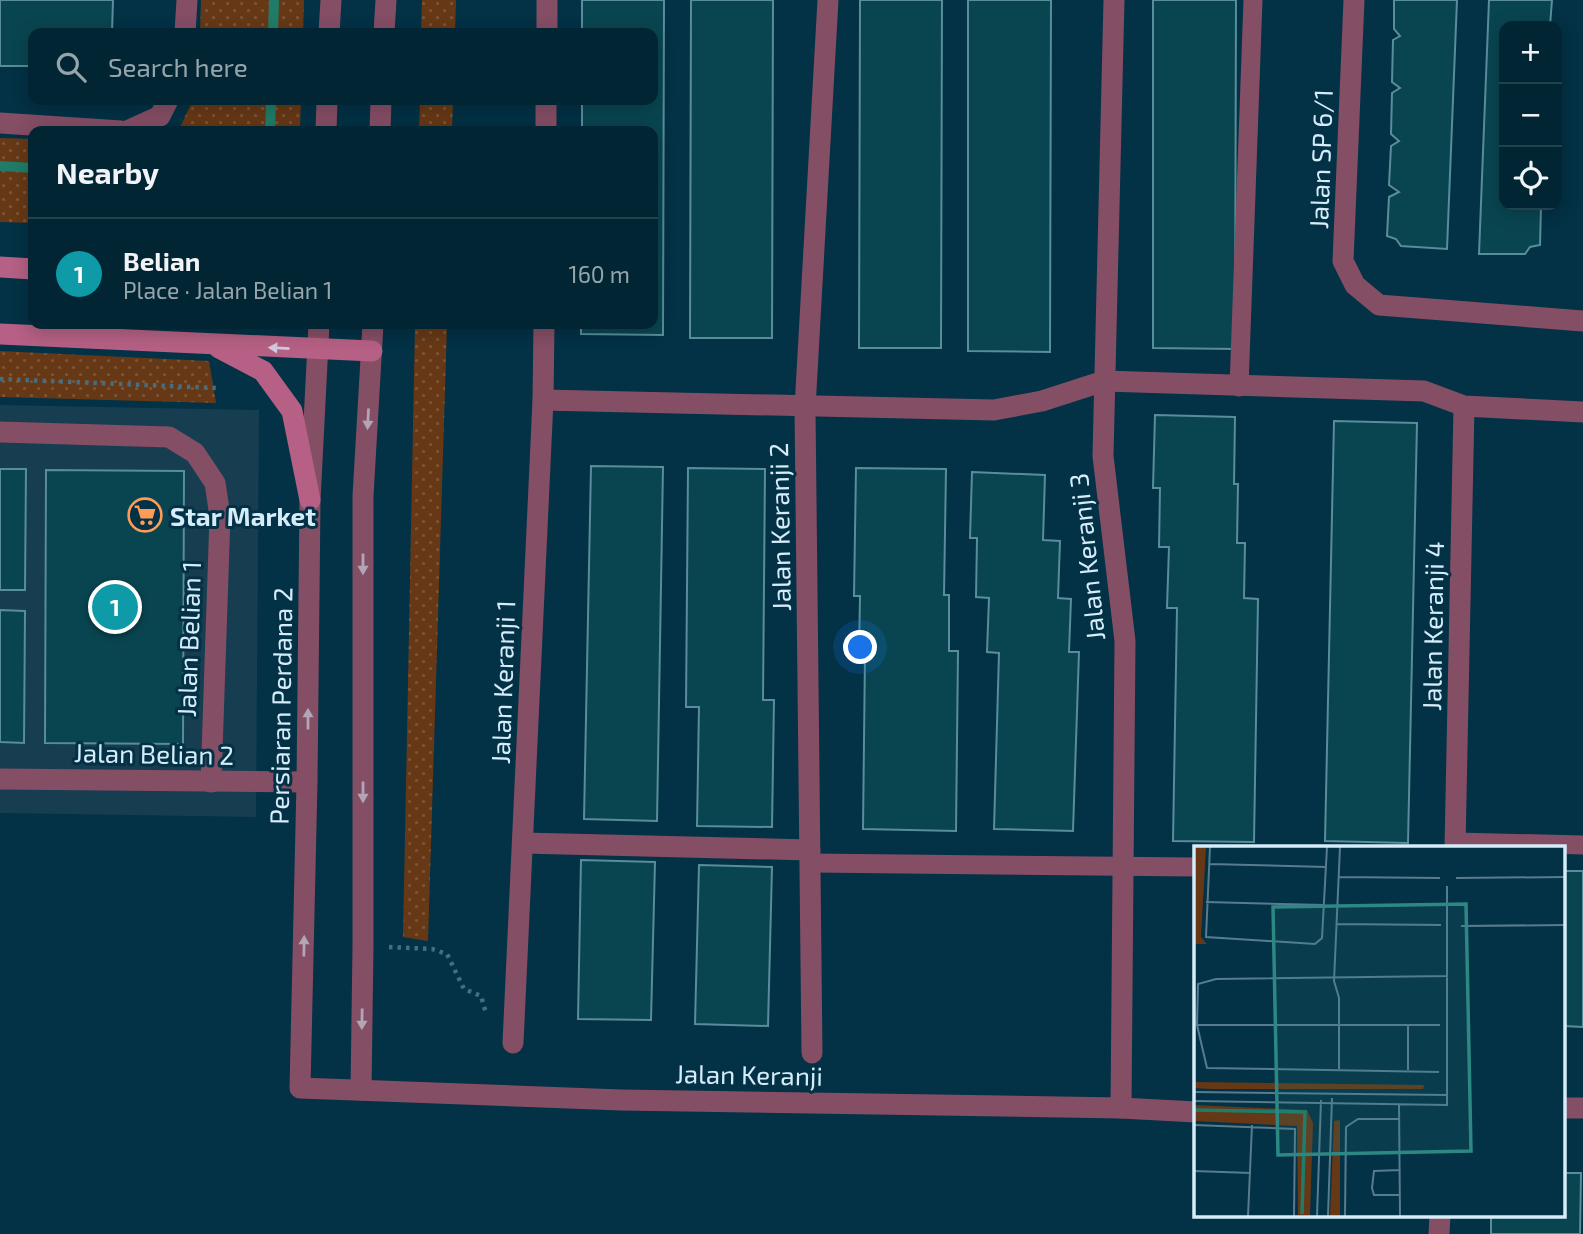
<!DOCTYPE html>
<meta charset="utf-8">
<style>
:root{--surface:#022534;--page:#0c2d3c;--text:#f1f3f6;--muted:#96a5ac;--line:#23424f;--accent:#fe9c57}
body{margin:0;font-family:"Exo 2",sans-serif;background:var(--page);color:var(--text)}
.controls{position:absolute;right:21px;top:21px;display:grid;overflow:hidden;border-radius:14px;box-shadow:0 4px 18px #0003}
.controls button{width:63px;height:63px;display:grid;place-items:center;padding:0;border:0;border-bottom:2px solid var(--line);background:var(--surface);color:var(--text);font:35px sans-serif}
.you{position:absolute;left:861px;top:648px;width:24px;height:24px;margin:-18px;border:5px solid #fff;border-radius:50%;background:#1a73e8;box-shadow:0 0 0 10px #1a73e833}
.badge{display:grid;place-items:center;width:46px;height:46px;border-radius:50%;background:var(--accent);color:#fff;font-size:23px;font-weight:700}
.pin{position:absolute;translate:-50% -50%;border:4px solid #fff;box-shadow:0 2px 7px #0006}
.list{margin:0;padding:0;list-style:none}
h2{display:flex;justify-content:space-between;align-items:center;height:91px;margin:0;padding:0 28px;font-size:30px}
h2 small{font-size:23px;font-weight:400;color:var(--muted)}
.list li{display:grid;grid-template-columns:46px 1fr auto;gap:21px;align-items:center;box-sizing:border-box;height:112px;padding:0 28px;border-top:2px solid var(--line)}
.list b{display:block;font-size:26px;white-space:nowrap}
.list p{margin:0;font-size:23px;white-space:nowrap;color:var(--muted)}
.list em{font-size:23px;font-style:normal;color:var(--muted)}
.icon{flex:none;width:38px;height:38px;fill:none;stroke:currentColor;stroke-width:2;stroke-linecap:round;stroke-linejoin:round}
.map{position:relative;flex:none;width:1583px;height:1234px;overflow:hidden}
.search{position:absolute;background:var(--surface);box-shadow:0 4px 18px #0003;left:28px;top:28px;width:630px;height:77px;display:flex;align-items:center;gap:18px;box-sizing:border-box;padding:0 24px;border-radius:14px;color:var(--muted);font-size:26px}
.panel{position:absolute;background:var(--surface);box-shadow:0 4px 18px #0003;left:28px;top:126px;width:630px;height:203px;border-radius:14px}
.map>svg:first-child{display:block}
.built{fill:#163d50}
.grass{fill:url(#grass-dots)}
.lines{fill:none;stroke-linecap:round;stroke-linejoin:round}
.stream{stroke:#207c68;stroke-width:10}
.building{fill:#094550;stroke:#588d99;stroke-width:2}
.path{stroke:#476d7f;stroke-width:4.5;stroke-dasharray:3.5 5;stroke-linecap:butt}
.lane{stroke:#844e65;stroke-width:19}
.street{stroke:#844e65;stroke-width:21}
.secondary{stroke:#b56084;stroke-width:21}
.oneway{fill:#cec9dc}
.oneway2{fill:#b1a5b6}
.labels{text-anchor:middle;dominant-baseline:central;stroke-width:6;stroke-linejoin:round;paint-order:stroke}
.street-label{font-size:26px;fill:#d6ecf9;stroke:#033145}
.poi-label{font-size:26px;font-weight:bold;fill:#d6ecf9;stroke:#033145;text-anchor:start}
.inset-river{fill:none;stroke:#207c68;stroke-width:3.5}
.inset-road{fill:none;stroke:#577c8d;stroke-width:2}
.view{fill:#2d8883;fill-opacity:0.15;stroke:#2d8883;stroke-width:3.5}
.inset-edge{fill:none;stroke:#d6ecf9;stroke-width:3.5}
</style>
<div class="map">
<svg width="1583" height="1234" viewBox="0 0 1583 1234">
<defs>
<pattern id="grass-dots" width="8" height="8" patternUnits="userSpaceOnUse" patternTransform="scale(1.75)"><rect width="8" height="8" fill="#663816"/><path d="M2 2h.1M6 6h.1" fill="none" stroke="#7b5539" stroke-width="1.8" stroke-linecap="round"/></pattern>
</defs>
<rect width="100%" height="100%" fill="#033145"/>
<polygon class="built" points="0,405 259,410 256,817 0,813"/>
<g class="grass">
<polygon points="201,0 304,0 303,33 200,33"/>
<polygon points="422,0 456,0 455,33 421,33"/>
<polygon points="193,100 301,100 300,131 172,131 181,125"/>
<polygon points="420,100 453,100 452,131 419,131"/>
<polygon points="0,138 33,139 33,223 0,222"/>
<polygon points="415,324 447,324 428,941 403,937"/>
<polygon points="0,351 209,361 216,403 0,397"/>
</g>
<g class="lines">
<g class="stream">
<polyline points="273,33 274,0"/>
<polyline points="270,131 271,100"/>
<polyline points="0,166 33,168"/>
</g>
</g>
<g class="building">
<polygon points="0,0 113,0 112,33 33,33 33,66 0,66"/>
<polygon points="582,0 664,0 663,335 581,334 581,324 653,324 653,131 582,131 582,100 653,100 653,33 582,33"/>
<polygon points="691,0 773,0 772,338 690,338"/>
<polygon points="860,0 942,0 941,348 859,348"/>
<polygon points="968,0 1051,0 1050,352 968,351"/>
<polygon points="1153,0 1236,0 1235,349 1153,348"/>
<polygon points="1394,0 1457,0 1447,249 1401,246 1396,239 1387,236 1389,197 1399,192 1389,185 1391,146 1399,141 1391,134 1392,93 1400,88 1392,82 1393,40 1400,36 1394,29"/>
<polygon points="1489,0 1552,0 1550,26 1504,26 1504,205 1541,206 1540,245 1530,247 1525,254 1479,254"/>
<polygon points="1155,415 1235,417 1234,484 1238,484 1237,543 1245,543 1244,598 1258,599 1254,842 1173,841 1177,608 1167,608 1169,547 1159,547 1160,488 1153,488"/>
<polygon points="1334,421 1417,423 1408,843 1325,841"/>
<polygon points="591,466 663,467 657,821 584,819"/>
<polygon points="688,468 765,469 763,700 774,700 772,827 697,826 699,707 686,707"/>
<polygon points="856,468 946,469 944,595 949,595 949,651 958,651 956,831 863,829 865,653 859,653 860,596 854,596"/>
<polygon points="0,469 26,469 25,590 0,590"/>
<polygon points="46,470 184,471 183,744 45,743"/>
<polygon points="972,472 1045,475 1043,540 1060,541 1058,598 1071,599 1069,652 1079,652 1073,831 994,829 999,653 987,652 989,598 976,597 977,538 970,538"/>
<polygon points="0,610 25,611 24,743 0,742"/>
<polygon points="581,860 655,862 651,1020 578,1019"/>
<polygon points="699,865 772,867 768,1026 695,1024"/>
<polygon points="1564,871 1583,871 1583,1027 1564,1026"/>
<polygon points="1564,1173 1581,1173 1580,1234 1491,1234 1491,1215 1564,1215"/>
</g>
<g class="lines">
<g class="path">
<polyline points="0,379 217,388"/>
<polyline points="389,947 432,949 447,954 464,989 481,996 486,1013"/>
</g>
<g class="lane">
<polyline points="1239,387 1253,0"/>
<polyline points="1456,842 1583,845"/>
<polyline points="811,863 1196,867"/>
</g>
<g class="street">
<polyline points="1114,0 1103,456 1125,641 1121,1108"/>
<polyline points="1354,0 1343,261 1355,285 1379,305 1583,321"/>
<polyline points="185,33 187,0"/>
<polyline points="329,33 331,0"/>
<polyline points="384,33 386,0"/>
<polyline points="547,33 547,0"/>
<polyline points="0,123 121,131"/>
<polyline points="127,131 160,116 168,100"/>
<polyline points="326,131 327,100"/>
<polyline points="380,131 381,100"/>
<polyline points="546,131 546,100"/>
<polyline points="319,324 310,500 307,782 300,1088 621,1100 1121,1108 1196,1112"/>
<polyline points="543,400 994,410 1042,401 1104,381 1424,391 1464,406 1583,412"/>
<polyline points="0,432 169,437 195,453 215,483 220,516 211,782"/>
<polyline points="0,779 307,782"/>
<polyline points="523,843 810,850"/>
<polyline points="1455,847 1464,406"/>
<polyline points="513,1043 543,400 544,324"/>
<polyline points="812,1053 805,408 828,0"/>
<polyline points="361,1090 363,946 363,496 373,324"/>
<polyline points="1564,1108 1583,1108"/>
<polyline points="1439,1234 1440,1215"/>
</g>
<g class="secondary">
<polyline points="0,267 33,269"/>
<polyline points="0,334 372,351"/>
<polyline points="219,348 263,371 292,411 310,500"/>
</g>
</g>
<defs><path id="oneway-solid" d="M-6-.8H1V-3.2L6.5 0L1 3.2V.8H-6Z" transform="scale(1.75)"/></defs>
<use class="oneway" href="#oneway-solid" transform="translate(279 348) rotate(-177)"/>
<g class="oneway2">
<use href="#oneway-solid" transform="translate(368 419) rotate(93)"/>
<use href="#oneway-solid" transform="translate(363 564) rotate(90)"/>
<use href="#oneway-solid" transform="translate(308 719) rotate(-90)"/>
<use href="#oneway-solid" transform="translate(363 792) rotate(90)"/>
<use href="#oneway-solid" transform="translate(304 946) rotate(-89)"/>
<use href="#oneway-solid" transform="translate(362 1019) rotate(91)"/>
</g>
<defs>
<symbol id="supermarket-ring" viewBox="-11 -11 22 22"><circle r="9.5" fill="#033145" stroke="#fe9c57" stroke-width="1.5"/><path d="M-6-5.5h2.5l.6 2H6L4.5 2H-2.5L-4.4-4H-6ZM-1.5 3.2a1.3 1.3 0 1 0 .1 0ZM3 3.2a1.3 1.3 0 1 0 .1 0Z" fill="#fe9c57"/></symbol>
</defs>
<g fill-rule="evenodd">
<use href="#supermarket-ring" x="126" y="496" width="38" height="38"/>
</g>
<g class="labels">
<g class="street-label">
<text transform="translate(1320 159) rotate(-88)">Jalan SP 6/1</text>
<text transform="translate(779 527) rotate(-91)">Jalan Keranji 2</text>
<text transform="translate(1086 557) rotate(-96)">Jalan Keranji 3</text>
<text transform="translate(1432 626) rotate(-89)">Jalan Keranji 4</text>
<text transform="translate(188 639) rotate(-88)">Jalan Belian 1</text>
<text transform="translate(502 682) rotate(-88)">Jalan Keranji 1</text>
<text transform="translate(280 706) rotate(-89)">Persiaran Perdana 2</text>
<text transform="translate(154 753) rotate(1)">Jalan Belian 2</text>
<text transform="translate(749 1074) rotate(1)">Jalan Keranji</text>
</g>
<g class="poi-label">
<text x="170" y="515">Star Market</text>
</g>
</g>
<g transform="translate(1194 846)">
<rect width="371" height="371" fill="#033145"/>
<path d="M2,1H12L7,91L13,98H0ZM0,236L230,239L229,243H17L0,242ZM0,259L113,264L119,277L116,369H104L103,280L0,275ZM146,274V370H136L140,275Z" fill="#663816"/>
<path class="inset-river" d="M0,264L111,266L108,368"/>
<path class="inset-road" d="M16,1L12,91L121,98L128,92L133,1M15,18L132,21M145,31L246,32M262,32L371,31M12,56L130,59M143,78L247,79M267,80L371,79M3,179H246M145,223V152L140,135L146,1M214,224V180M245,226L13,222L3,179L4,138L22,133L254,130M0,246L253,249M0,255L253,259V40M205,258L206,370M0,279L101,283L100,370M206,324L180,325L178,342L180,349H206M0,325L57,327M54,370L58,279M123,370L127,254M134,370L138,252M151,370L152,281L164,273H205"/>
<path class="view" d="M272,58L277,305L84,309L79,61Z"/>
<rect width="371" height="371" class="inset-edge"/>
</g>
</svg>
<div class="controls">
<button>+</button>
<button>−</button>
<button><svg class="icon" aria-label="locate" viewBox="0 0 24 24"><circle cx="12" cy="12" r="6"/><path d="M12 2v4M12 18v4M2 12h4M18 12h4"/></svg></button>
</div>
<div class="you"></div>
<div class="pin badge" style="left:115px;top:607px;background:#0f9aa8">1</div>
<div class="search"><svg class="icon" aria-label="search" viewBox="0 0 24 24"><circle cx="10" cy="10" r="6"/><path d="M15 15l6 6"/></svg>Search here</div>
<section class="panel">
<h2>Nearby<small></small></h2>
<ul class="list">
<li><span class="badge" style="background:#0f9aa8">1</span><div><b>Belian</b><p>Place · Jalan Belian 1</p></div><em>160 m</em></li>
</ul>
</section>
</div>
